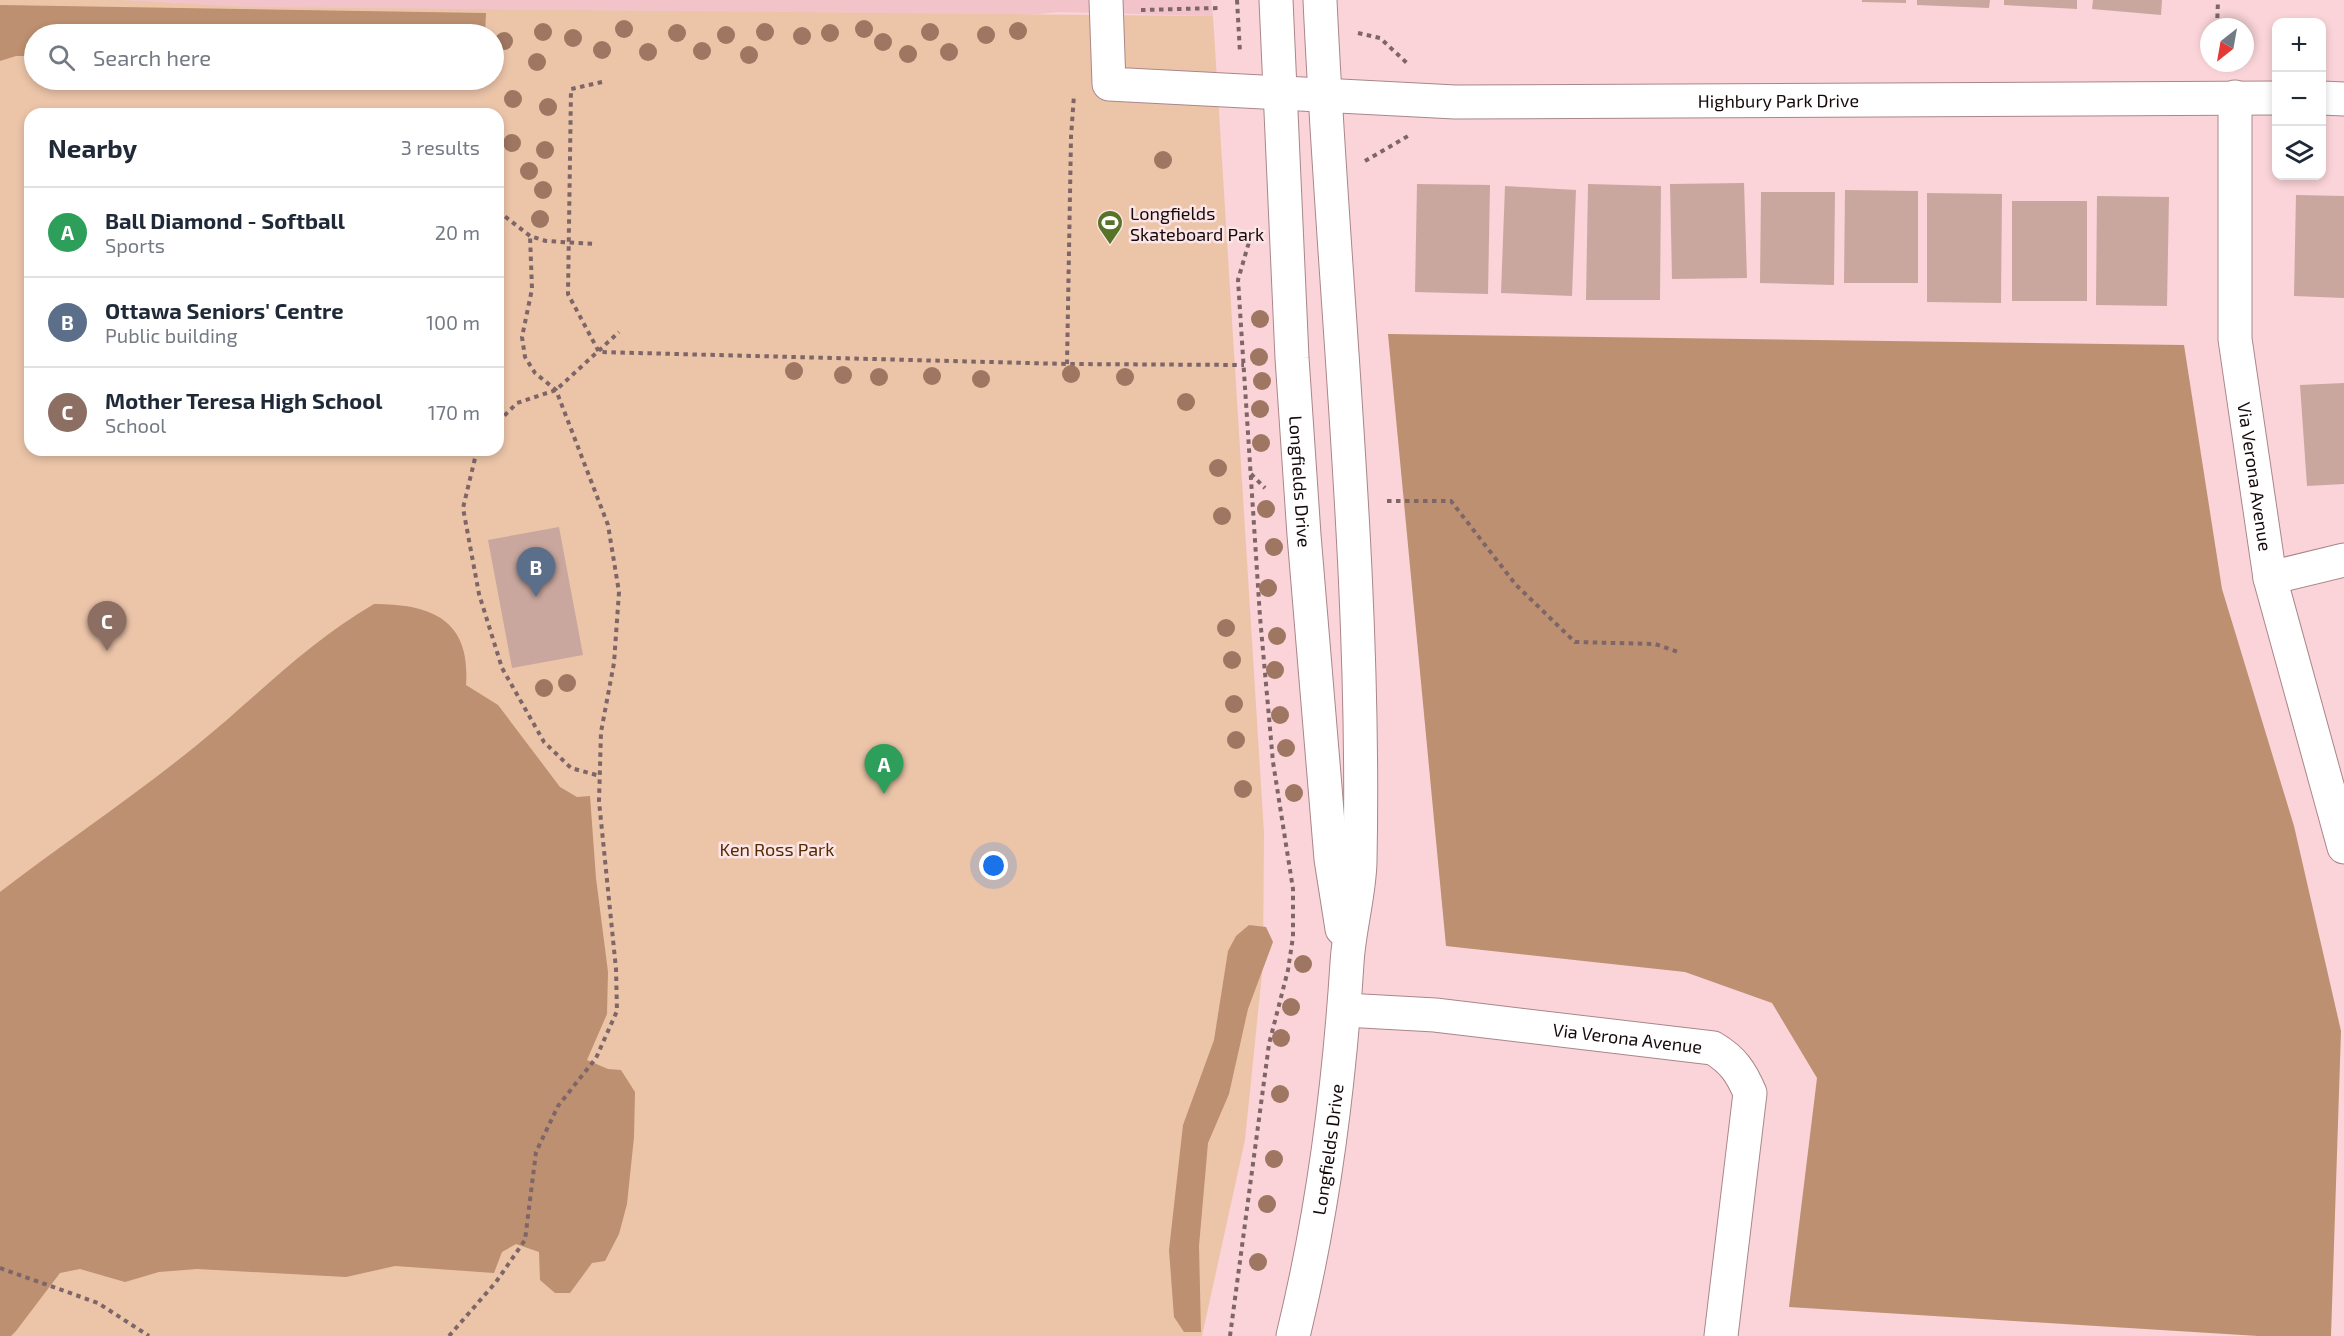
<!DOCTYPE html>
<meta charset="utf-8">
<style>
:root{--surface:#fff;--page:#f2f2f3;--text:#1f2937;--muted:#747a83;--line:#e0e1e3;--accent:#0f766e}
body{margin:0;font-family:"Exo 2",sans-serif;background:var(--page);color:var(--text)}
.controls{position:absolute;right:18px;top:18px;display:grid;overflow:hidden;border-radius:12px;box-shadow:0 3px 9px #0003}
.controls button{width:54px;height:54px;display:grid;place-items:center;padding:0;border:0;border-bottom:2px solid var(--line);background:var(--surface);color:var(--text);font:30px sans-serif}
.compass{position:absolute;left:2200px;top:18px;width:54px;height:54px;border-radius:50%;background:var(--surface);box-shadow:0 3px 9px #0003;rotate:211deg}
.you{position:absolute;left:994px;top:866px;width:21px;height:21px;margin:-15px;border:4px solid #fff;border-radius:50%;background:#1a73e8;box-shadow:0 0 0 9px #1a73e833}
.badge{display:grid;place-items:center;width:39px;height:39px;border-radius:50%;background:var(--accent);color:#fff;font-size:20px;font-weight:700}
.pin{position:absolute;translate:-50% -50px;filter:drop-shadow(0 2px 3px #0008)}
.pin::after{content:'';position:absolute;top:32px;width:21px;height:18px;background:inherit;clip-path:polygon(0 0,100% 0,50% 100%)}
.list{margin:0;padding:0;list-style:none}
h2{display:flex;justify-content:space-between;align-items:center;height:78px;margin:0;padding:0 24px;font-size:26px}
h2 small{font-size:20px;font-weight:400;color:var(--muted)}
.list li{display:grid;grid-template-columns:39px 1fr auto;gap:18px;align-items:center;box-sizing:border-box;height:90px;padding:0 24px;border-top:2px solid var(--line)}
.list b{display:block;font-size:22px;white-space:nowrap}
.list p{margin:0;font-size:20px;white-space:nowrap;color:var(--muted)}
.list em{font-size:20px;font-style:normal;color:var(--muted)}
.icon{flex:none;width:33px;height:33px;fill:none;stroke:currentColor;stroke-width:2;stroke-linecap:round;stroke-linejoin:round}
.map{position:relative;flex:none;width:2344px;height:1336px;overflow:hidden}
.search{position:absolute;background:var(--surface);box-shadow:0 3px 9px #0003;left:24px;top:24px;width:480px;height:66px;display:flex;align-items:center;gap:15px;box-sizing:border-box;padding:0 21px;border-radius:33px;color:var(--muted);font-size:22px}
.panel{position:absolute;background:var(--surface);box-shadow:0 3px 9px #0003;left:24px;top:108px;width:480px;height:348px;border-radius:18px}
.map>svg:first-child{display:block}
.built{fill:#f2c4c9}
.green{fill:#ecc5a9;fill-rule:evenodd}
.forest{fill:#bc9070}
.building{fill:#c9a79e}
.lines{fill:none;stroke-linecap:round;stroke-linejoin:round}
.minor-casing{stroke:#a9868a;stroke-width:35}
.path{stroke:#7e6668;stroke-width:4;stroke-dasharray:4.5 4.5;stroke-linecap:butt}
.minor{stroke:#fff;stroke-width:33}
.tree{fill:#9f7661}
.labels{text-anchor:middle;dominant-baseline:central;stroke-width:5;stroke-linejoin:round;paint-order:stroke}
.street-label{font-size:18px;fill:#15090a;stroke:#fce5e7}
.poi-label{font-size:18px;fill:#15090a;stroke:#fce5e7;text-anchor:start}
.park-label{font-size:18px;fill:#542a00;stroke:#fce5e7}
</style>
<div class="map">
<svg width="2344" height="1336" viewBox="0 0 2344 1336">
<rect width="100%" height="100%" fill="#fad4d8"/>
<polygon class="built" points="0,0 1211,0 1213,16 1060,12 983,19 0,5"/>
<path class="green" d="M0,0H120L248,7L1213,16L1264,833L1263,964L1245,1140L1202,1336H0ZM34,34H494V80H34ZM30,114H498V450H30Z"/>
<g class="forest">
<polygon points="0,5 486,13 485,34 34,34 34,56 16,56 0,61"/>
<polygon points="1388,334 2184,345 2222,589 2294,826 2341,1031 2331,1336 2258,1336 1789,1307 1817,1078 1772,1003 1685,972 1446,946"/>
<path d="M374,604C432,604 471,620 466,685L498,705L560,787L577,797L590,796L596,878L608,972L607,1014L587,1060L608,1069L621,1070L635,1092L634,1137L627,1204L619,1234L605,1261L592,1263L570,1293H555L540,1280L539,1252L516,1244L502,1252L494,1273L395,1266L346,1277L197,1269L159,1272L125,1282L80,1269L60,1273L16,1331L11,1336H0V892C65,842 133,797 197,745C256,697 308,642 374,604Z"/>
<polygon points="1249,925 1266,927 1273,942 1248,1009 1229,1094 1208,1143 1199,1246 1201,1332 1184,1332 1174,1317 1169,1250 1183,1125 1214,1040 1228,951 1236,936"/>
</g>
<g class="building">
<polygon points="1862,0 1906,0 1906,3 1862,2"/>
<polygon points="1917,0 1990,0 1989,8 1917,5"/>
<polygon points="2004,0 2077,0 2077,9 2004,5"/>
<polygon points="2093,0 2162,0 2161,15 2092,9"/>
<polygon points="1744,183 1747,278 1672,279 1670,184"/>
<polygon points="1417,184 1490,185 1488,294 1415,292"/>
<polygon points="1588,184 1661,186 1660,300 1586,300"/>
<polygon points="1505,186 1576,190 1572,296 1501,293"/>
<polygon points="1845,190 1918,191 1918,283 1844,283"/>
<polygon points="1761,192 1835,192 1834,285 1760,283"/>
<polygon points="1927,193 2002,194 2001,303 1927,302"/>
<polygon points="2296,195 2344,196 2344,298 2294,296"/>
<polygon points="2097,196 2169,197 2167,306 2096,305"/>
<rect x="2012" y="201" width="75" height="100"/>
<polygon points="2344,383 2344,484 2307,486 2300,385"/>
<polygon points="559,527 583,655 512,668 488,540"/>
</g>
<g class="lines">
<defs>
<g id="minor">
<path id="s1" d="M1106,0L1109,84L1455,102L2276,98"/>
<path id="s2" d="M1276,0L1292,358L1304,535L1331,859L1342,929"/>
<path id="s3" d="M2235,97V339L2270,578L2344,847"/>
<polyline points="2322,98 2344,99"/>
<polyline points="2270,578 2344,560"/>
<path id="s4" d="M1345,1010L1435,1015L1713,1048C1733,1060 1741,1072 1750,1093L1721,1336"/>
<path id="s5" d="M1293,1336C1323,1213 1339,1089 1347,963C1349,929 1359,896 1360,862C1366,574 1333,287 1320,0"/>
</g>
</defs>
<use href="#minor" class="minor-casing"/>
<g class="path">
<polyline points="1237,0 1240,53"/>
<polyline points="1141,10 1218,8"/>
<polyline points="2217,27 2218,0"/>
<polyline points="1358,33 1380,38 1408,64"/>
<polyline points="602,82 571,89 568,294 599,352 1067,364 1244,365"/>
<polyline points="1365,161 1408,136"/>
<polyline points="498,211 530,236 546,241 595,244"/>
<polyline points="1067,364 1071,137 1074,95"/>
<polyline points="498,422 517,403 556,390 619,332"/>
<polyline points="477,450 463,508 479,594 502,668 544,742 571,768 600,776"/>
<polyline points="1251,474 1265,488"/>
<polyline points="1387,501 1451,501 1516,585 1575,642 1655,644 1678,652"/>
<polyline points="0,1268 98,1303 149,1336"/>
<polyline points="449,1336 496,1282 525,1240 536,1152 558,1106 596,1058 617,1011 616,969 599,801 601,732 614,663 619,592 608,525 556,390 535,373 525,357 522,337 532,289 530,236"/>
<polyline points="1230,1336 1269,1044 1288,970 1293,937 1293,889 1273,762 1260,617 1238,280 1249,242"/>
</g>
<use href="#minor" class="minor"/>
</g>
<g class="tree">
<circle cx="624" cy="29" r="9"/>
<circle cx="864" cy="29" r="9"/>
<circle cx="1018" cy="31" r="9"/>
<circle cx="543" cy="32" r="9"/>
<circle cx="765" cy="32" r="9"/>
<circle cx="930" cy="32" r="9"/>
<circle cx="677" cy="33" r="9"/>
<circle cx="830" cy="33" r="9"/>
<circle cx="726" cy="35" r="9"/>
<circle cx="986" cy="35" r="9"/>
<circle cx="802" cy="36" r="9"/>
<circle cx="573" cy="38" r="9"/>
<circle cx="504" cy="41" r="9"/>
<circle cx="883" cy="42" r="9"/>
<circle cx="602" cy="50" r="9"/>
<circle cx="702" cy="51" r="9"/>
<circle cx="648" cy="52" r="9"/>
<circle cx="949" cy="52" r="9"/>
<circle cx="908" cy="54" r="9"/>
<circle cx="749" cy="55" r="9"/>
<circle cx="537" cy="62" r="9"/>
<circle cx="513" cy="99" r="9"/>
<circle cx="548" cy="107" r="9"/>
<circle cx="512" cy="143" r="9"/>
<circle cx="545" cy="150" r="9"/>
<circle cx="1163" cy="160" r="9"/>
<circle cx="529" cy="171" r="9"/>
<circle cx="543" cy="190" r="9"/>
<circle cx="540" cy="219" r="9"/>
<circle cx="1260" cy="319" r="9"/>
<circle cx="1259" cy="357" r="9"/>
<circle cx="794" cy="371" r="9"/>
<circle cx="1071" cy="374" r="9"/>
<circle cx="843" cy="375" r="9"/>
<circle cx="932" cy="376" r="9"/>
<circle cx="879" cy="377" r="9"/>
<circle cx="1125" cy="377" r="9"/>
<circle cx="981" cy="379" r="9"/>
<circle cx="1262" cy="381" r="9"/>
<circle cx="1186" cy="402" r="9"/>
<circle cx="1260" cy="409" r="9"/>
<circle cx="1261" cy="443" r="9"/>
<circle cx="1218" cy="468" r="9"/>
<circle cx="1266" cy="509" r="9"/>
<circle cx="1222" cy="516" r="9"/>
<circle cx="1274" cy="547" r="9"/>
<circle cx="1268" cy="588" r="9"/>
<circle cx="1226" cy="628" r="9"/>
<circle cx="1277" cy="636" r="9"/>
<circle cx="1232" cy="660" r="9"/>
<circle cx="1275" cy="670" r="9"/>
<circle cx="567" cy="683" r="9"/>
<circle cx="544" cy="688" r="9"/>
<circle cx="1234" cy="704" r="9"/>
<circle cx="1280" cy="715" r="9"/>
<circle cx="1236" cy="740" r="9"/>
<circle cx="1286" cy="748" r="9"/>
<circle cx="1243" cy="789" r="9"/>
<circle cx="1294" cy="793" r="9"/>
<circle cx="1303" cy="964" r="9"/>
<circle cx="1291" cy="1007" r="9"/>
<circle cx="1281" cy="1038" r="9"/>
<circle cx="1280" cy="1094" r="9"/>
<circle cx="1274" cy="1159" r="9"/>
<circle cx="1267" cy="1204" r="9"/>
<circle cx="1258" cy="1262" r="9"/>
</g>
<defs>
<symbol id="stadium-pin" viewBox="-11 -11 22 30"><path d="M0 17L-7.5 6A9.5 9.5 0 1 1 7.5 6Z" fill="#577327" stroke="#fce5e7"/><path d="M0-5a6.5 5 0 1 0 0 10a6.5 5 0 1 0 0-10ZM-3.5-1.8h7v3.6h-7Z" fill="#fff"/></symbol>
</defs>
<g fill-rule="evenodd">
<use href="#stadium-pin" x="1095" y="208" width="30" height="40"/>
</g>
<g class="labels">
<g class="street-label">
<text stroke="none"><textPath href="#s1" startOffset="754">Highbury Park Drive</textPath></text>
<text stroke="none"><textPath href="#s3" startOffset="381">Via Verona Avenue</textPath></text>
<text stroke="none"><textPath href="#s2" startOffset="482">Longfields Drive</textPath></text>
<text stroke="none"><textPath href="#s4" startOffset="284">Via Verona Avenue</textPath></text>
<text stroke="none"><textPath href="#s5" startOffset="190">Longfields Drive</textPath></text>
</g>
<g class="poi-label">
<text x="1130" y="213">Longfields<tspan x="1130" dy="21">Skateboard Park</tspan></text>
</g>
<g class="park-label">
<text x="777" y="849">Ken Ross Park</text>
</g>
</g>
</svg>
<div class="controls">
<button>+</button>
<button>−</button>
<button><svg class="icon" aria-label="layers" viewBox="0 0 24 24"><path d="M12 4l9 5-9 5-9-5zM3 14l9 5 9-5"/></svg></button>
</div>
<svg class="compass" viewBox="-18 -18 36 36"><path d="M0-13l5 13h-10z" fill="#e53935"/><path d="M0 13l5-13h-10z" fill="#747a83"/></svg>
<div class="you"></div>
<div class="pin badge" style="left:884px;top:794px;background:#2e9e5b">A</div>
<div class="pin badge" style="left:536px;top:597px;background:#5c6f8a">B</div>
<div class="pin badge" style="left:107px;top:651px;background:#8d6e63">C</div>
<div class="search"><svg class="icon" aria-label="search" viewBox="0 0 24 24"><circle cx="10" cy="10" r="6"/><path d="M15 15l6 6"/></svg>Search here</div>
<section class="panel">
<h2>Nearby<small>3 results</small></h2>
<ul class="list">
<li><span class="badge" style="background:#2e9e5b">A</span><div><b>Ball Diamond - Softball</b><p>Sports</p></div><em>20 m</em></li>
<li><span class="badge" style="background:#5c6f8a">B</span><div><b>Ottawa Seniors' Centre</b><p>Public building</p></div><em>100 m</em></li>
<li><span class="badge" style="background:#8d6e63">C</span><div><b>Mother Teresa High School</b><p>School</p></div><em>170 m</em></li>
</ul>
</section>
</div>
